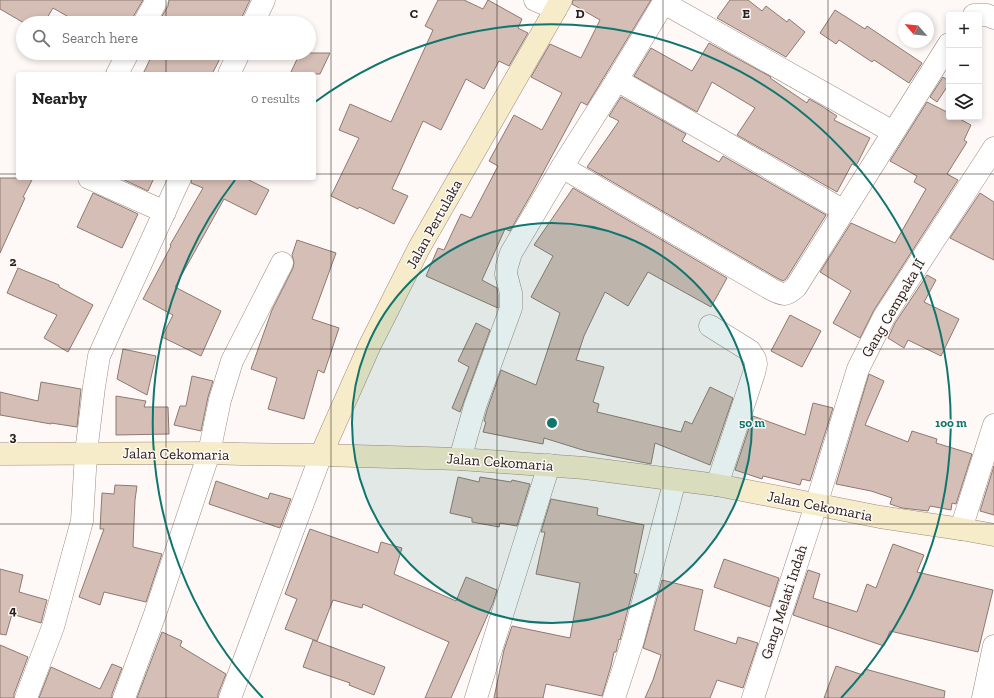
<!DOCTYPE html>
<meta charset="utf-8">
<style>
:root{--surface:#fff;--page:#f2f2f2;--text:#222;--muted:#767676;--line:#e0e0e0}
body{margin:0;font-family:"Zilla Slab",serif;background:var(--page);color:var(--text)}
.controls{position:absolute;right:12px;top:12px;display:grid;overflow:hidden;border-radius:4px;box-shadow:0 2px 6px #0003}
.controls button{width:36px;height:36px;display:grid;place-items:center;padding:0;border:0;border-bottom:1px solid var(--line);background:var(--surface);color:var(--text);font:20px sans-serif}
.compass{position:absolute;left:898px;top:12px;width:36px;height:36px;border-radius:50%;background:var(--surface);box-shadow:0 2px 6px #0003;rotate:298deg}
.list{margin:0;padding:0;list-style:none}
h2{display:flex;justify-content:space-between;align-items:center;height:52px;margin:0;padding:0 16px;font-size:17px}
h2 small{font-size:13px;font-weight:400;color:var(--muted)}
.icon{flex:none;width:22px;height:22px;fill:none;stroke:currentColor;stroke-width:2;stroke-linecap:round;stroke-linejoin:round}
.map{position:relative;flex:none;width:994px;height:698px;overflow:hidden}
.search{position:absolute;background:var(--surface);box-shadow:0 2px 6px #0003;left:16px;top:16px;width:300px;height:44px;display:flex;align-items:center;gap:10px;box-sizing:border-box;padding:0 14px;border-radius:22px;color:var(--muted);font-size:15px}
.panel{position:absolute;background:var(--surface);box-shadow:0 2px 6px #0003;left:16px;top:72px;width:300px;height:108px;border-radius:4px}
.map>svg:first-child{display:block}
.building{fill:#d5beb5;stroke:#8e7970}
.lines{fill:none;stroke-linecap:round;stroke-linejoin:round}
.street-casing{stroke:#9f8a81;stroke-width:23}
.secondary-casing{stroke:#9f8a81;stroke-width:23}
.street{stroke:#fff;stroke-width:22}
.secondary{stroke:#f6ecc9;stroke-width:22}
.grid{fill:none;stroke:#28201c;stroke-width:1;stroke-opacity:0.55}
.ring{fill:none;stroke:#0f766e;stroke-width:2}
.labels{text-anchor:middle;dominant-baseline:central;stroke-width:3;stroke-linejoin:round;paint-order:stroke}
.street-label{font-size:15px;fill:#28201c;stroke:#fef9f7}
.grid-label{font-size:13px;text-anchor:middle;font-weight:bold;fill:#28201c;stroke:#fef9f7;stroke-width:3;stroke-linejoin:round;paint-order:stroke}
.centre{fill:#0f766e;stroke:#fef9f7;stroke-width:2}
.ring-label{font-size:12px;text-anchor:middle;font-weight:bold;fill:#0f766e;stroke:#fef9f7;stroke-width:3;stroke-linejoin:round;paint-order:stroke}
</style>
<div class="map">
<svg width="994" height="698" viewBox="0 0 994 698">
<rect width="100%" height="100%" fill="#fef9f7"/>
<g class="building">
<polygon points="0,0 143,0 133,17 132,23 79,23 53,8 44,23 24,23 0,9"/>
<polygon points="169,0 250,0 239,23 158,23 168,6"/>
<polygon points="438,0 464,0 483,9 488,0 522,19 518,28 528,33 509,66 499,61 484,89 466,79 441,130 423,121 392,189 408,196 394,224 359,207 358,209 331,196 359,138 339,130 350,104 391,122 433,30 425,26"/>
<polygon points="573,0 651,0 587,105 581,102 533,191 510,231 505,229 482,280 497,288 498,295 498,308 426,276 438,248 444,250 461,214 471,218 498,166 489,161 514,115 542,130 562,93 531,77 550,44 581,58 600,20 572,4"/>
<polygon points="730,0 748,0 762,11 766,6 787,22 789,19 805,32 786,57 717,18"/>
<polygon points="835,10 865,29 867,26 922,63 909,83 874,60 872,62 839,40 836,44 820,33"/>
<polygon points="709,43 771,77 770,78 807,103 809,99 820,105 837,116 834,120 870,138 856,166 852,164 837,192 737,135 755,108 712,82 697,112 634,76 651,48 692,71"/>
<polygon points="153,53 223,53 212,74 143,74"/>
<polygon points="300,53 330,53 320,74 290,74"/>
<polygon points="943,77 949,81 949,84 937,102 930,97"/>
<polygon points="621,97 686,134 682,141 719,162 723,156 826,215 786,279 783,281 777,278 587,167 619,121 609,116"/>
<polygon points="927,102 949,113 949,117 956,117 971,125 964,140 967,142 947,174 958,180 874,310 860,338 833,323 851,291 820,272 851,223 895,243 926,189 914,182 917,176 890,161"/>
<polygon points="0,178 33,178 23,197 25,198 0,253"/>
<polygon points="120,178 154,178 148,191"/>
<polygon points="192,178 245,178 269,190 256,215 224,199 175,287 221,311 201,356 162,337 173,315 143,299 171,246 170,245 203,188 191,183"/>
<polygon points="573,188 727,278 711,307 648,272 628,306 605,292 584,336 576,360 604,367 593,402 599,404 597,412 681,432 685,421 692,424 710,387 733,398 710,465 655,443 651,464 586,451 544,438 543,444 483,432 486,422 484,421 487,410 501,370 536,385 560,313 531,297 553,256 534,245"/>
<polygon points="93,193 138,214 122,248 77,227"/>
<polygon points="980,193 994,202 994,260 950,238"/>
<polygon points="297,240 336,253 312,319 339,328 324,373 318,370 304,419 268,409 277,378 251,369 272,310 293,268 294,262 292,255"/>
<polygon points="18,268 59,285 59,287 93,305 68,352 44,338 57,315 7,293"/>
<polygon points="927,275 936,280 924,302 959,319 941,356 908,340 904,348 888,338 895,323"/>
<polygon points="790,315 821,331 802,367 771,351"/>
<polygon points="476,323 490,330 460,412 452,408 469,367 458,361"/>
<polygon points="123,349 156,356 147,395 117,379"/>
<polygon points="869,374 884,381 865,425 908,442 912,431 937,439 936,443 972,454 956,504 952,503 951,510 930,506 928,511 902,508 890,504 892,498 871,491 836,484"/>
<polygon points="192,376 213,381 208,397 201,431 174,425 180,406 186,406"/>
<polygon points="41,382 81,389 77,427 51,423 51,424 0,415 0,392 38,401"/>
<polygon points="116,396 146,401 144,407 168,407 169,434 116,435"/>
<polygon points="813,403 833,408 810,481 802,479 800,485 763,476 762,479 735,470 753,416 805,435"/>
<polygon points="994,466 994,515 980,511"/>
<polygon points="458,477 479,482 480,477 511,482 512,480 530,484 517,526 500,523 499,527 472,522 472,518 450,513"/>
<polygon points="216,481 268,499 270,493 291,499 280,528 209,504"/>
<polygon points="115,485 137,486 135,500 133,547 162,554 146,602 104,592 100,605 79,597 104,529 100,529 102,493 114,494"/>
<polygon points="551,499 598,508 597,515 644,525 634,573 637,574 621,636 620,640 619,639 616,652 614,652 611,666 602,696 546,684 543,698 494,698 504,650 512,626 570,638 580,583 536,574 545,532 541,532"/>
<polygon points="310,529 378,553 381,542 402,548 394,574 456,601 466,577 497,590 493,603 451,698 425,698 449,642 363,604 362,608 333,600 317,641 285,629 297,599 285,594"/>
<polygon points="893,544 924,555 917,572 993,590 978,652 890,631 884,646 793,615 808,570 820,574 813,598 857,612 867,584 876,588"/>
<polygon points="724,559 779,578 770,607 714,587"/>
<polygon points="0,569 23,575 19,592 47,600 41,623 12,614 6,635 0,634"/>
<polygon points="662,580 703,590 694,630 736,644 738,637 758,643 743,688 717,680 710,698 645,698 653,680 661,655 643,648"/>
<polygon points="162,632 182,641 180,646 226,674 218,694 218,698 137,698"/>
<polygon points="313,640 385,667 374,695 349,685 350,683 303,667"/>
<polygon points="0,645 28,657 14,694 14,698 0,698"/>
<polygon points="112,664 122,668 112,694 112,698 39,698 51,667 100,689"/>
<polygon points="836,666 863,675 865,669 945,691 944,698 824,698"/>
</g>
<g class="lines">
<defs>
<g id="street">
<polyline points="535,0 556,9"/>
<polyline points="974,15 987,15 994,18"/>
<polyline points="144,23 157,0"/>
<polyline points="253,23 264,0"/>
<polyline points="117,74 128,53"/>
<polyline points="229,74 239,53"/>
<polyline points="617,80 844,211"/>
<path d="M893,132L671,7L664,4L661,7L617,80L562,167L771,289C783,295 785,297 796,287L949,44"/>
<polyline points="89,178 165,212"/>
<polyline points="710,326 750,351 755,359 756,364 754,373 717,485"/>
<polyline points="460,459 475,406 511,308 511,293 506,274 507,266 511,253 562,167"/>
<polyline points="961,529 994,425"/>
<polyline points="26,698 53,627 82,521 86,453 94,387 99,356 112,327 180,178"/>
<polyline points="124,698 155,614 209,453 220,400 232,361 282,263"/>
<polyline points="230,698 321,455"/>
<polyline points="476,698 549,465"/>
<polyline points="614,698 633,640 675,480"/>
<polyline points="753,698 816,505 858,369 884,317 994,148"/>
<polyline points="983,698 994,646"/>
</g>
<g id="secondary">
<polyline points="0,454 209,453 240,454 321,455 460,459 585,468 717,485 880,517 961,529 994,535"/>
<polyline points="321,455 369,347 419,248 561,0"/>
</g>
</defs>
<use href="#street" class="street-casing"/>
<use href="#secondary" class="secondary-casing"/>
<use href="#street" class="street"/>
<use href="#secondary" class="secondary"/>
</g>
<path class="grid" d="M166,0V23M331,0V698M497,0V698M663,0V698M828,0V698M166,53V74M0,174H18M314,174H994M166,178V698M0,349H994M0,524H994"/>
<circle cx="552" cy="423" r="200" fill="#0f766e" fill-opacity=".12"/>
<g class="ring">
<circle cx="552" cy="423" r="200"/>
<path d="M263 698A399 399 0 0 1 235 180M315 102A399 399 0 0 1 841 698"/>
</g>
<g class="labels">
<g class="street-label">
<text transform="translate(434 224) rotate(-61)">Jalan Pertulaka</text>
<text transform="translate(893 308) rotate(-60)">Gang Cempaka II</text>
<text transform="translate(176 454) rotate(1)">Jalan Cekomaria</text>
<text transform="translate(500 462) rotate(4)">Jalan Cekomaria</text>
<text transform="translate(820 506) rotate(11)">Jalan Cekomaria</text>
<text transform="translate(784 602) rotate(-72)">Gang Melati Indah</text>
</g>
</g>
<g class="grid-label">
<text x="414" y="18">C</text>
<text x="580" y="18">D</text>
<text x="746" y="18">E</text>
<text x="13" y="266">2</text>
<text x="13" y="441">3</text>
<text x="13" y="615">4</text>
</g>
<circle cx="552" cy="423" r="6" class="centre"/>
<g class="ring-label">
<text x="752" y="427">50 m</text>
<text x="951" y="427">100 m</text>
</g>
</svg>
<div class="controls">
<button>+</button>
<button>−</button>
<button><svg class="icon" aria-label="layers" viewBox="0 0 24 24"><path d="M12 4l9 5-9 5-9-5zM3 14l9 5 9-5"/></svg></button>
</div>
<svg class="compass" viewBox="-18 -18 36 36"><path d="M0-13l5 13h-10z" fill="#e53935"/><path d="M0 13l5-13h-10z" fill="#767676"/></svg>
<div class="search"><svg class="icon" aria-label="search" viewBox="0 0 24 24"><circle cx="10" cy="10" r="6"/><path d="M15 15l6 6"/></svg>Search here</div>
<section class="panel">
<h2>Nearby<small>0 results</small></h2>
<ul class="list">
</ul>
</section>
</div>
